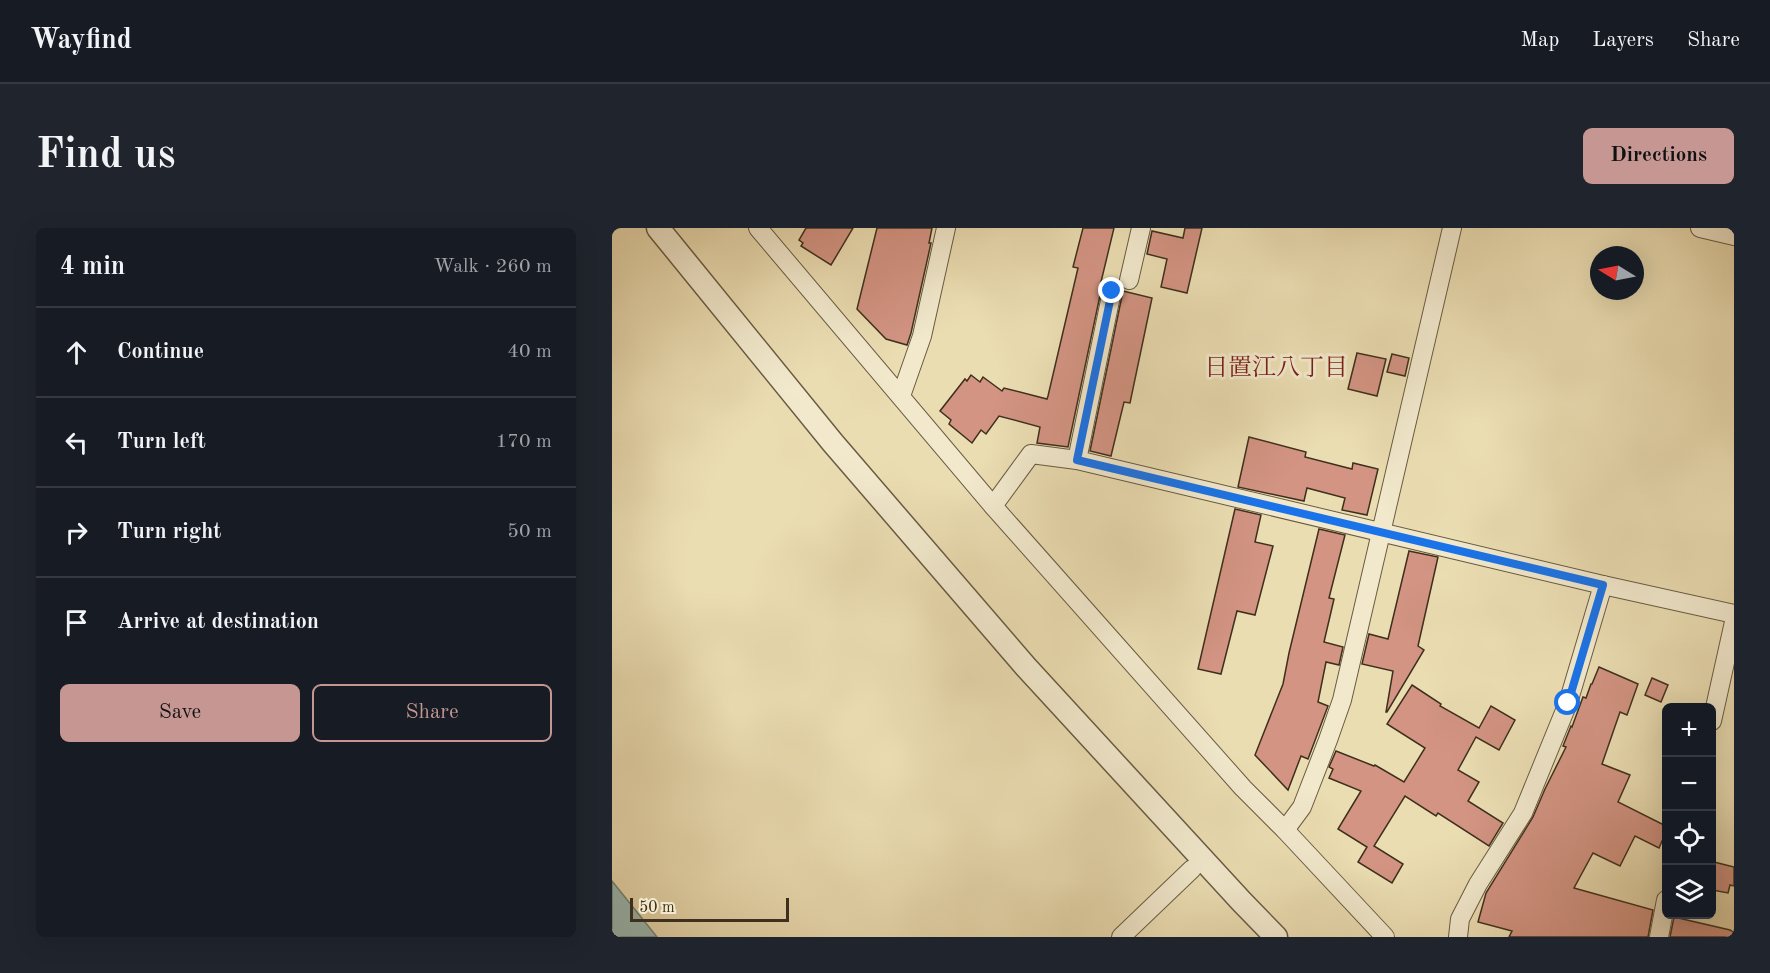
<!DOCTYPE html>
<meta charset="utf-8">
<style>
:root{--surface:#171b24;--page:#20242c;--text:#f1f3f6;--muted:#9ea1a6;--line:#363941;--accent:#c59692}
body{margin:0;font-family:"Old Standard TT","Noto Serif JP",serif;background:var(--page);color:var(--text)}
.controls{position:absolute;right:18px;bottom:18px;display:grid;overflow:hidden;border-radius:9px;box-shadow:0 6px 24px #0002}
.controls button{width:54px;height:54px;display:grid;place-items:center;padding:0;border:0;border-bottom:2px solid var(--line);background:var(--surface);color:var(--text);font:30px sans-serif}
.compass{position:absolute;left:978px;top:18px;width:54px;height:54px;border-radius:50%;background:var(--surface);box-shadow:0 6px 24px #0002;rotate:280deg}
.scale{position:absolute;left:18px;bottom:15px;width:159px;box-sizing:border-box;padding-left:6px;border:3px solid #3e301d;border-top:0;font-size:16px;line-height:21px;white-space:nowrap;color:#3e301d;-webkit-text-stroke:4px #f2e9cd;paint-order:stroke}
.stop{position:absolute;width:18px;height:18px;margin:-14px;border:4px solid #1a73e8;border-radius:50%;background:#fff}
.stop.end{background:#1a73e8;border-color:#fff;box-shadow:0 2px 6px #0008}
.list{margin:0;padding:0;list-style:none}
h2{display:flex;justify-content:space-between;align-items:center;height:78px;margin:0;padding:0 24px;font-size:26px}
h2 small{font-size:20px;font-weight:400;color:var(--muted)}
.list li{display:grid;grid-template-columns:39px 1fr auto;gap:18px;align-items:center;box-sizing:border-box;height:90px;padding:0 24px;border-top:2px solid var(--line)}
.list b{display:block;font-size:22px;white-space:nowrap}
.list em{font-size:20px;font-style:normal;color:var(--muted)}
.actions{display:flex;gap:12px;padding:18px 24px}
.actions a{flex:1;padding:14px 0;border:2px solid var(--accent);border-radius:9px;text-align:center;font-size:21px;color:var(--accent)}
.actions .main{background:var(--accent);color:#111}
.icon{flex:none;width:33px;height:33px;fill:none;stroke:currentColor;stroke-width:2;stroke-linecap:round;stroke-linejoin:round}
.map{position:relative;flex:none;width:1122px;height:709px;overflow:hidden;border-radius:9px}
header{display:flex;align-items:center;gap:36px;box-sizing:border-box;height:84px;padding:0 30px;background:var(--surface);border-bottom:2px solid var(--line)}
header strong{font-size:28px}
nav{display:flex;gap:33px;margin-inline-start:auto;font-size:21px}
.intro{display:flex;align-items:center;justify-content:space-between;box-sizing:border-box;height:144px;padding:0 36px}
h1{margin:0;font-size:42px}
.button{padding:15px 27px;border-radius:9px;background:var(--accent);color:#111;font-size:21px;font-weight:700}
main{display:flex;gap:36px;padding:0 36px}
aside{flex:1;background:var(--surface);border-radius:9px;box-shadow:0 6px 24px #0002}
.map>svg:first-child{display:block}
.water{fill:#9abab4;stroke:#758378;stroke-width:1.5}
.building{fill:#d39483;stroke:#3e301d;stroke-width:1.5}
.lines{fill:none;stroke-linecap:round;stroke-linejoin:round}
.minor-casing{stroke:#695b42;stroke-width:20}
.tertiary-casing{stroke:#695b42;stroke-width:25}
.minor{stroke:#f2e9cd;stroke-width:18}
.tertiary{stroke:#f2e9cd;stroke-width:22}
.route{stroke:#1a73e8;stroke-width:8}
.labels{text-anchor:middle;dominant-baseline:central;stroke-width:6;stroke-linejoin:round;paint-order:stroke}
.neighbourhood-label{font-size:24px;fill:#7a1f14;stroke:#f2e9cd}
</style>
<header>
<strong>Wayfind</strong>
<nav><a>Map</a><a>Layers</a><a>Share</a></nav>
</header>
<div class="intro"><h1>Find us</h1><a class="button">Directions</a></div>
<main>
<aside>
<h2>4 min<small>Walk · 260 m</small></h2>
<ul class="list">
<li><svg class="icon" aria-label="ahead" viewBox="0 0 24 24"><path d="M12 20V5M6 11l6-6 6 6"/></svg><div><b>Continue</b></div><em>40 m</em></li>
<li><svg class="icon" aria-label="left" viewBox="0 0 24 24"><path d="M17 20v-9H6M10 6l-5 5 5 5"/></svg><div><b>Turn left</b></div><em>170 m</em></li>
<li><svg class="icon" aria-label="right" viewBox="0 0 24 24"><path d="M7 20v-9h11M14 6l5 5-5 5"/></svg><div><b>Turn right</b></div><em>50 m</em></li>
<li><svg class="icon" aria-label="arrive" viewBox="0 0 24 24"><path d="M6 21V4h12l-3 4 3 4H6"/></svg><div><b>Arrive at destination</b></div></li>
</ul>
<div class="actions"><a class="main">Save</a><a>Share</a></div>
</aside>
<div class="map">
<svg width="1122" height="709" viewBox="0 0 1122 709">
<rect width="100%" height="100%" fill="#ebddb2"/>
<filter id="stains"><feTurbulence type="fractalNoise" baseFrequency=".00333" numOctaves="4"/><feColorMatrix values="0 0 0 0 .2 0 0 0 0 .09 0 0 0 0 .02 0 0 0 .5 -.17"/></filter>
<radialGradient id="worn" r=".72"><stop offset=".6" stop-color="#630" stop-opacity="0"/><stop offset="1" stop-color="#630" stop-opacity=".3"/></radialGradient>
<polygon class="water" points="0,653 45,709 0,709"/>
<g class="building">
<polygon points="194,0 241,0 219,37 189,18 191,15 187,12"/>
<polygon points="265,0 320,0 317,15 319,15 299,105 295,117 274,111 245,81"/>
<polygon points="471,0 502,0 488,58 490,58 456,219 425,215 428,199 387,188 374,206 369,202 360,215 337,196 339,192 328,183 353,151 355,153 359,147 368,154 371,149 390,163 392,160 435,171 436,168 466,40 461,39"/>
<polygon points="573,0 590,0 575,65 549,59 555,31 535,26 540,3 571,10"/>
<polygon points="511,63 540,70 518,175 512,174 499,228 478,223"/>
<polygon points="745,125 774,131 765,168 736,161"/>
<polygon points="780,126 797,130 793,148 775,144"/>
<polygon points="637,209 694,224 693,229 740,241 741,235 766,241 755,287 730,282 733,270 695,260 692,273 626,259"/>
<polygon points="623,281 649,287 643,314 661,318 643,387 625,383 609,446 586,441"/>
<polygon points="707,301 733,307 717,370 722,371 712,414 731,419 727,437 714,434 706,474 716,478 696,531 689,528 676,562 643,527 671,456 677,425"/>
<polygon points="797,323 826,329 806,418 812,422 775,484 774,484 781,443 750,436 757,406 776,411"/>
<polygon points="987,439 1026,456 1015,487 1008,484 990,536 1018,547 1006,574 1054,598 1054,604 1047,620 1023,608 1008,638 981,625 962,660 1041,682 1036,709 897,709 900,703 866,694 874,665 921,589 933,561 954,519 951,518 959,498 960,499 971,469 974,470 979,456 980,456"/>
<polygon points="1040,450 1056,457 1049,474 1033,467"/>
<polygon points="800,457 829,476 828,478 867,500 879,478 903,492 887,522 864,509 846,542 867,554 856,573 891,595 877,618 826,585 824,588 793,568 762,618 791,636 780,655 746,634 755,619 726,601 749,563 717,550 721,541 717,539 724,523 762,538 763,537 792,554 813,520 775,496"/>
<polygon points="1102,634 1122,639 1122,658 1118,657 1116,665 1100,662 1100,645"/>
<polygon points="1062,689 1118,702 1121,704 1120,709 1058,709"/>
</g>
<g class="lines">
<defs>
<g id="minor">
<polyline points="146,0 381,278 631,560 673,602 773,709"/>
<polyline points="1088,0 1122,8"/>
<polyline points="517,52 529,0"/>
<polyline points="289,168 310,108 334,0"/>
<polyline points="465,232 500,63"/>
<polyline points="381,278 419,226 465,232 991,357 1122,386"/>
<polyline points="1100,493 1122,394"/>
<polyline points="673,602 690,579 716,512 730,472 840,0"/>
<polyline points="509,709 580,641"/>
<polyline points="846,709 848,691 866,656 911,585 956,475 991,357"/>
<polyline points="1047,709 1054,672"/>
</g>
<polyline id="tertiary" points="46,0 221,215 414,439 630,674 664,709"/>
</defs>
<use href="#minor" class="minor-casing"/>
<use href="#tertiary" class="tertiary-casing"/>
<use href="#minor" class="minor"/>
<use href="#tertiary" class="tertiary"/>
</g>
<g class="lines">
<polyline class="route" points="500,63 465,232 991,357 956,475"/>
</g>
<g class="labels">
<g class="neighbourhood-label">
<text x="664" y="141">日置江八丁目</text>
</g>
</g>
<rect width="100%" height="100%" filter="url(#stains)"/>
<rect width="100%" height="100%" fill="url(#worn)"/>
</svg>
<div class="controls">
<button>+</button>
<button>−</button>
<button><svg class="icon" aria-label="locate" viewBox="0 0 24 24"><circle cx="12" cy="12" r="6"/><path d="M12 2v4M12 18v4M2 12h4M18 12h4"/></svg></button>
<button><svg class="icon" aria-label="layers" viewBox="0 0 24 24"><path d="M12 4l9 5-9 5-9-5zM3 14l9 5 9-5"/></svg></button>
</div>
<svg class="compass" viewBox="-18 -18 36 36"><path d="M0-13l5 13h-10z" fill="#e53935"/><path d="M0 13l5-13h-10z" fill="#9ea1a6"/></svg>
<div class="scale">50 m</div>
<div class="stop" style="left:956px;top:475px"></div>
<div class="stop end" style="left:500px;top:63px"></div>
</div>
</main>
